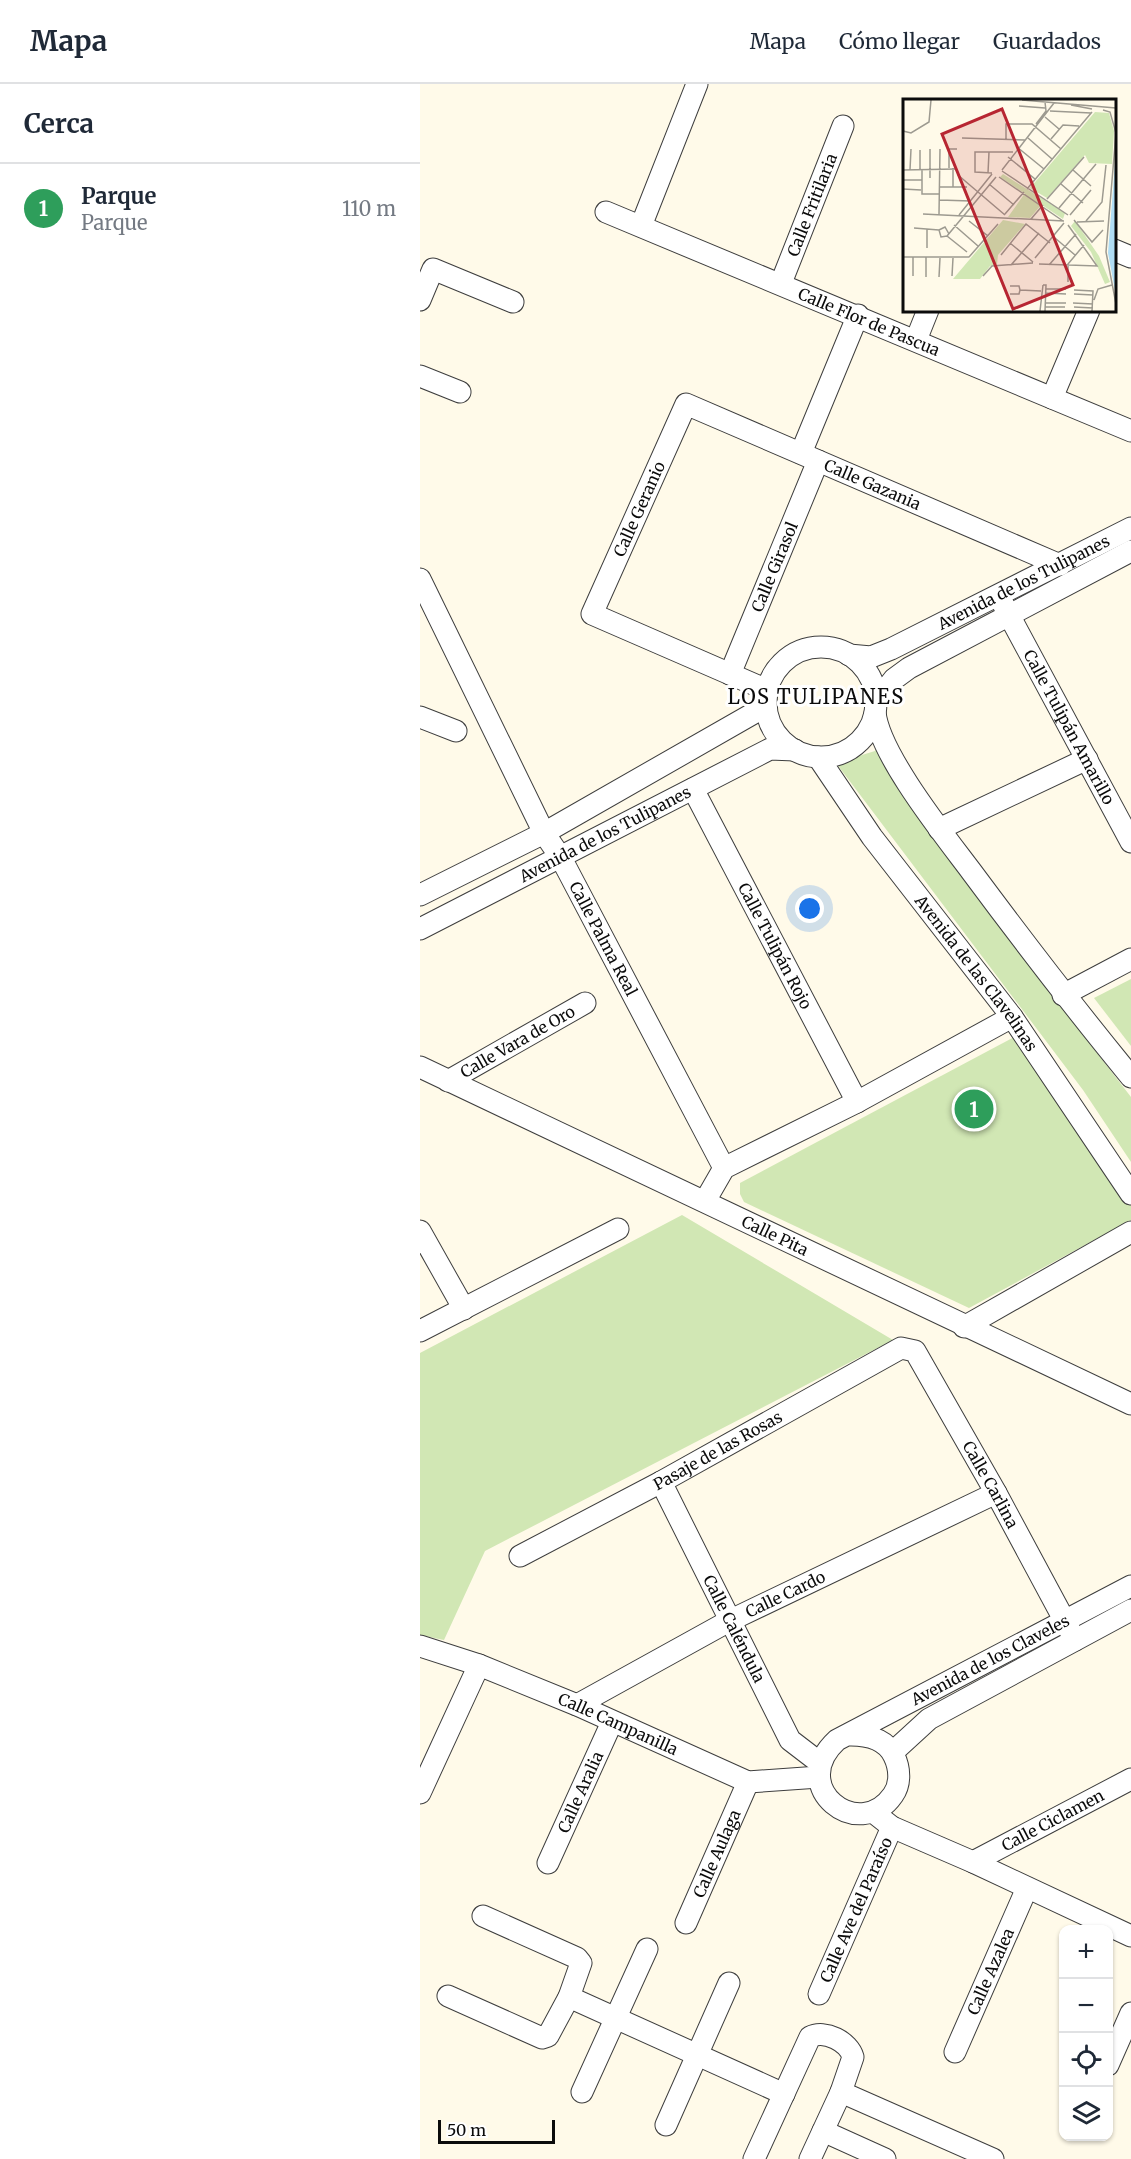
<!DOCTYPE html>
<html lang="es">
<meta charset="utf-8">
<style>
:root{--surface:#fff;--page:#f2f2f3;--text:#1f2937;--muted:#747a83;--line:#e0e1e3;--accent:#0f766e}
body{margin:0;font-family:Merriweather,serif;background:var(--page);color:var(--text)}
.controls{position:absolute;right:18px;bottom:18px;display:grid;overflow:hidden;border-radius:12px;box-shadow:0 2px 4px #0004}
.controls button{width:54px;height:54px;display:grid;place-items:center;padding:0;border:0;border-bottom:2px solid var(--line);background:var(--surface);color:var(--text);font:30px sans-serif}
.scale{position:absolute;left:18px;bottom:15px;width:117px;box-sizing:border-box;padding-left:6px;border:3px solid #0b0b0b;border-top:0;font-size:16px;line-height:21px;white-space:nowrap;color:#0b0b0b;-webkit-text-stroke:4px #fff;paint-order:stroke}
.you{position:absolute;left:390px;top:825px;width:21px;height:21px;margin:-15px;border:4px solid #fff;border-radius:50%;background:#1a73e8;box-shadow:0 0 0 9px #1a73e833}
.badge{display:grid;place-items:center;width:39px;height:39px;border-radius:50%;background:var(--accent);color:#fff;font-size:20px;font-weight:700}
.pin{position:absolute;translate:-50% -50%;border:3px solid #fff;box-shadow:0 2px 6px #0006}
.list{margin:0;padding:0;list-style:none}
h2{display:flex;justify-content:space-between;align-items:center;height:78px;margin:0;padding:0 24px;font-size:26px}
h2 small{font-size:20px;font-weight:400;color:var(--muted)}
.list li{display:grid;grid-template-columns:39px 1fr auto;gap:18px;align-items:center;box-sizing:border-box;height:90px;padding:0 24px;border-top:2px solid var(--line)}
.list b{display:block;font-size:22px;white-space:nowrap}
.list p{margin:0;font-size:20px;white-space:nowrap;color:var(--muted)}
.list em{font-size:20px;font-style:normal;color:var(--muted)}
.icon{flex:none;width:33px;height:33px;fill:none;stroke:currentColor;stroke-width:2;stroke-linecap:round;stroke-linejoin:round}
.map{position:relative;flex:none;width:711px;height:2075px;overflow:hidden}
header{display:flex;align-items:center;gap:36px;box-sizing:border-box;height:84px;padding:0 30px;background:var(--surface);border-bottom:2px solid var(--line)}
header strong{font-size:28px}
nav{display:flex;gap:33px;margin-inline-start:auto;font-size:21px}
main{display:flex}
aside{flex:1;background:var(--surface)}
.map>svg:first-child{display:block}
.green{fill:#d1e7b4}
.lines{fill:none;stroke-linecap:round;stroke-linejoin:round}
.minor-casing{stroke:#3e3e3e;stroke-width:23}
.minor{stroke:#fff;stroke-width:21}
.labels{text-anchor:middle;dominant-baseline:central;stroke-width:6;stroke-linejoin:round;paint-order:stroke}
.street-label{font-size:16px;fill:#0b0b0b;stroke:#fff}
.quarter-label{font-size:20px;letter-spacing:1.5px;fill:#0b0b0b;stroke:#fff}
.inset-road{fill:none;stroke:#9d9a90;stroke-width:1.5}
.view{fill:#b72632;fill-opacity:0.15;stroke:#b72632;stroke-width:3}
.inset-edge{fill:none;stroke:#0b0b0b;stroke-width:3}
</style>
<header>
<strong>Mapa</strong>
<nav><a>Mapa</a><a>Cómo llegar</a><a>Guardados</a></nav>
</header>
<main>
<aside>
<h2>Cerca<small></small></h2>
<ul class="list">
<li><span class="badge" style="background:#2e9e5b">1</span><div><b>Parque</b><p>Parque</p></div><em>110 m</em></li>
</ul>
</aside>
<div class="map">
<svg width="711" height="2075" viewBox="0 0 711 2075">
<rect width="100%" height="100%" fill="#fffae9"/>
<g class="green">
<polygon points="458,658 640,921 711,1013 711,1078 663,1006 416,679 455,667"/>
<polygon points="711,895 711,962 674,914"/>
<polygon points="598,951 711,1113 711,1136 549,1224 324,1118 320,1110 320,1099"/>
<polygon points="262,1131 473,1256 65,1467 24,1556 0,1551 0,1269"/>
</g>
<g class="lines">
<defs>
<g id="minor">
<path id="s1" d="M186,128L711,347"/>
<polyline points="221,142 277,0"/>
<polyline points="694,166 711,173"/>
<path id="s2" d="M361,199L423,42"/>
<polyline points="0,216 13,185 93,218"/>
<polyline points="496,256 508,226"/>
<polyline points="0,292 40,308"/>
<polyline points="632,314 669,226"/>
<polyline points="381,369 438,231"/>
<path id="s3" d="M0,495L124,749L141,774L304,1084"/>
<path id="s4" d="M582,518L711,758"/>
<circle cx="401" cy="618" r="55"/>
<path id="s5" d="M429,571L451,573L471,565L711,444"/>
<path id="s6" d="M310,590L398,377"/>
<path id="s7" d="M347,606L172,530L266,320L640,481"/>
<polyline points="456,618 474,595 489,584 711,467"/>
<path d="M455,628C459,670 524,751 551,787C603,857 656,926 711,993"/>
<polyline points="0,633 36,647"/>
<path id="s8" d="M398,673L452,753L592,933L711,1110"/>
<path id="s9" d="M273,705L437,1018"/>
<polyline points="519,745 667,675"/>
<polyline points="0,811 124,749 334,629 346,618"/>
<path id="s10" d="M0,845L350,665L375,666"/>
<polyline points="643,911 711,875"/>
<path id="s11" d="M0,983L711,1320"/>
<path id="s12" d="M28,997L165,919"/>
<polyline points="285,1117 304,1084 437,1018 592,933"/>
<polyline points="0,1147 44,1225"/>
<polyline points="544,1243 711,1148"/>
<polyline points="0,1247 198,1145"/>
<path id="s13" d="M241,1398L370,1656L400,1679"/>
<path id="s14" d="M100,1472L241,1398L481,1264L495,1267L576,1409L655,1556"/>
<path id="s15" d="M0,1562L59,1581L157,1621L328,1698L399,1693"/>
<path id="s16" d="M157,1621L309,1537L576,1409"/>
<path id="s17" d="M431,1651C448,1651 466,1655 474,1672C480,1684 481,1700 473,1711C439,1760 366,1703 417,1656L711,1502"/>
<polyline points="473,1668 509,1635 711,1526"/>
<polyline points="0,1709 59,1581"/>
<polyline points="453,1728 472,1743 553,1778 711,1852"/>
<path id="s18" d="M553,1778L711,1695"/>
<path id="s19" d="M128,1779L192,1638"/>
<path id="s20" d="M266,1839L328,1698"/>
<path id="s21" d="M399,1910L472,1743"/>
<polyline points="28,1912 122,1954 128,1952 149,1913 161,1879 157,1874 63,1832"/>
<polyline points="149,1913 364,2010"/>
<path id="s22" d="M535,1968L607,1804"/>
<polyline points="688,1981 711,1929"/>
<polyline points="162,2008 227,1865"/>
<polyline points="421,2008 573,2075"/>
<polyline points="246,2041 309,1899"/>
<polyline points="403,2047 465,2075"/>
<path d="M334,2075L390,1953C405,1945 429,1958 433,1973L421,2008L390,2075"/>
</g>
</defs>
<use href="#minor" class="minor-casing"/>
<use href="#minor" class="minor"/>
</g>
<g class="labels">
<g class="street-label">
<text stroke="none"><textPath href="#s2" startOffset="84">Calle Fritilaria</textPath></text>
<text stroke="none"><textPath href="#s1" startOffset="285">Calle Flor de Pascua</textPath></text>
<text stroke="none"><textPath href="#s7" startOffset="624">Calle Gazania</textPath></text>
<text stroke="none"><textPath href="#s7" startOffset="306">Calle Geranio</textPath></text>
<text stroke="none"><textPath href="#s6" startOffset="116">Calle Girasol</textPath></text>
<text stroke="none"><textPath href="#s5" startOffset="192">Avenida de los Tulipanes</textPath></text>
<text stroke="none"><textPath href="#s4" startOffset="142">Calle Tulipán Amarillo</textPath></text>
<text stroke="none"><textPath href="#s10" startOffset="208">Avenida de los Tulipanes</textPath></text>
<text stroke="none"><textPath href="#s3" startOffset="404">Calle Palma Real</textPath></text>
<text stroke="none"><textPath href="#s9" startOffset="177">Calle Tulipán Rojo</textPath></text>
<text stroke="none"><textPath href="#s8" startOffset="268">Avenida de las Clavelinas</textPath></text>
<text stroke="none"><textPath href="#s12" startOffset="80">Calle Vara de Oro</textPath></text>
<text stroke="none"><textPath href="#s11" startOffset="393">Calle Pita</textPath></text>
<text stroke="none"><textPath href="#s14" startOffset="224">Pasaje de las Rosas</textPath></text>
<text stroke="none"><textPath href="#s14" startOffset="602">Calle Carlina</textPath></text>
<text stroke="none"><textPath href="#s16" startOffset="236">Calle Cardo</textPath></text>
<text stroke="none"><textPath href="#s13" startOffset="164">Calle Caléndula</textPath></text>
<text stroke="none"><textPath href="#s17" startOffset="406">Avenida de los Claveles</textPath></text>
<text stroke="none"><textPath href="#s15" startOffset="213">Calle Campanilla</textPath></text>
<text stroke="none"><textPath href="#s19" startOffset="78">Calle Aralia</textPath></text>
<text stroke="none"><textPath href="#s18" startOffset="90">Calle Ciclamen</textPath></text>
<text stroke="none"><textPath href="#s20" startOffset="76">Calle Aulaga</textPath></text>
<text stroke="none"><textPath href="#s21" startOffset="92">Calle Ave del Paraíso</textPath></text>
<text stroke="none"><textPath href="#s22" startOffset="88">Calle Azalea</textPath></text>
</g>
<g class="quarter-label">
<text x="396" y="612">LOS TULIPANES</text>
</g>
</g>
<g transform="translate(483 15)">
<rect width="213" height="213" fill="#fffae9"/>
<path d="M192,13L206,14L211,32L209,65L186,64L182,56L144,99L127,89ZM100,75L162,114L160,120L97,78ZM122,94L139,105L127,119L105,118ZM100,121L122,125L95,156L94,165L87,167L77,180H50ZM172,122L196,157L207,183L202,185L188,153L168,127Z" fill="#d1e7b4"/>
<path d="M213,51V197L205,154Z" fill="#afddf5"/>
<path class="inset-road" d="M119,1L213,9M168,6L189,10M116,7L142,9M200,11L207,13L213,34L203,153L213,205M147,12L188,14M142,18L156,30M133,25L143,12L142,3M0,32L8,34L26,23L28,1M59,39L122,41M125,39L149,60M103,40V25H129L158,50M148,40L160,26L176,27M114,48L141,70M105,58L132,80M46,69V50H54M50,69V88M0,71L53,70M7,71L8,50M17,71V51M19,71V95H36M99,71L151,4M170,71L188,87M99,72L165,116M85,74L86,53M89,74L72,73V53H110M55,76L102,116M96,78L160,122M27,79V50M0,81H19M86,85L111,106M158,85L180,104M36,88H64M0,90L18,91M124,90L189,13M144,100L181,58M36,101L68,102M156,109L193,65M20,115L161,122M36,115L37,50M102,115L121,93M56,116L89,75M167,116L188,91M128,120L140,106M171,121L189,143L200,131M66,122L85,137M183,122L199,103L203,66M174,123L201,122M51,126L75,147M11,129L36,131M46,135L42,128L36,131L38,138L44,137L93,78M44,137L64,153M152,139L172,156M107,144L130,163M24,149V130M98,156L123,125L147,144M0,158H66M66,158L95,125M132,159L161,124M136,165L194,167L165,126M108,166L136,134M146,166L173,135M10,177V158M49,177L50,159M80,177L89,167L130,164M23,178V158M36,178L37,159M165,183V165L181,146M140,186H143L142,212M143,190H163M117,191L138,192M171,191L190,192L189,212M143,194L163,195M107,195H116L117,191L116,187H107M171,195L190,196M191,201L195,190L209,186M143,204H163M170,204L190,205M142,208H162M171,208L190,209M137,212L140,186"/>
<path class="view" d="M99,10L170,186L110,210L39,35Z"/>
<rect width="213" height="213" class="inset-edge"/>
</g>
</svg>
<div class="controls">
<button>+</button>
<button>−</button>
<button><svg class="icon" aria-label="locate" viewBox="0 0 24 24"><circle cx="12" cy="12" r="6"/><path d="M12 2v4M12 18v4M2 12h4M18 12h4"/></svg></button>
<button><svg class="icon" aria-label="layers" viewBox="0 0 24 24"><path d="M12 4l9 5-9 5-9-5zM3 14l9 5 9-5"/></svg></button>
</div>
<div class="scale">50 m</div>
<div class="you"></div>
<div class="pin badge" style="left:554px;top:1025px;background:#2e9e5b">1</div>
</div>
</main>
